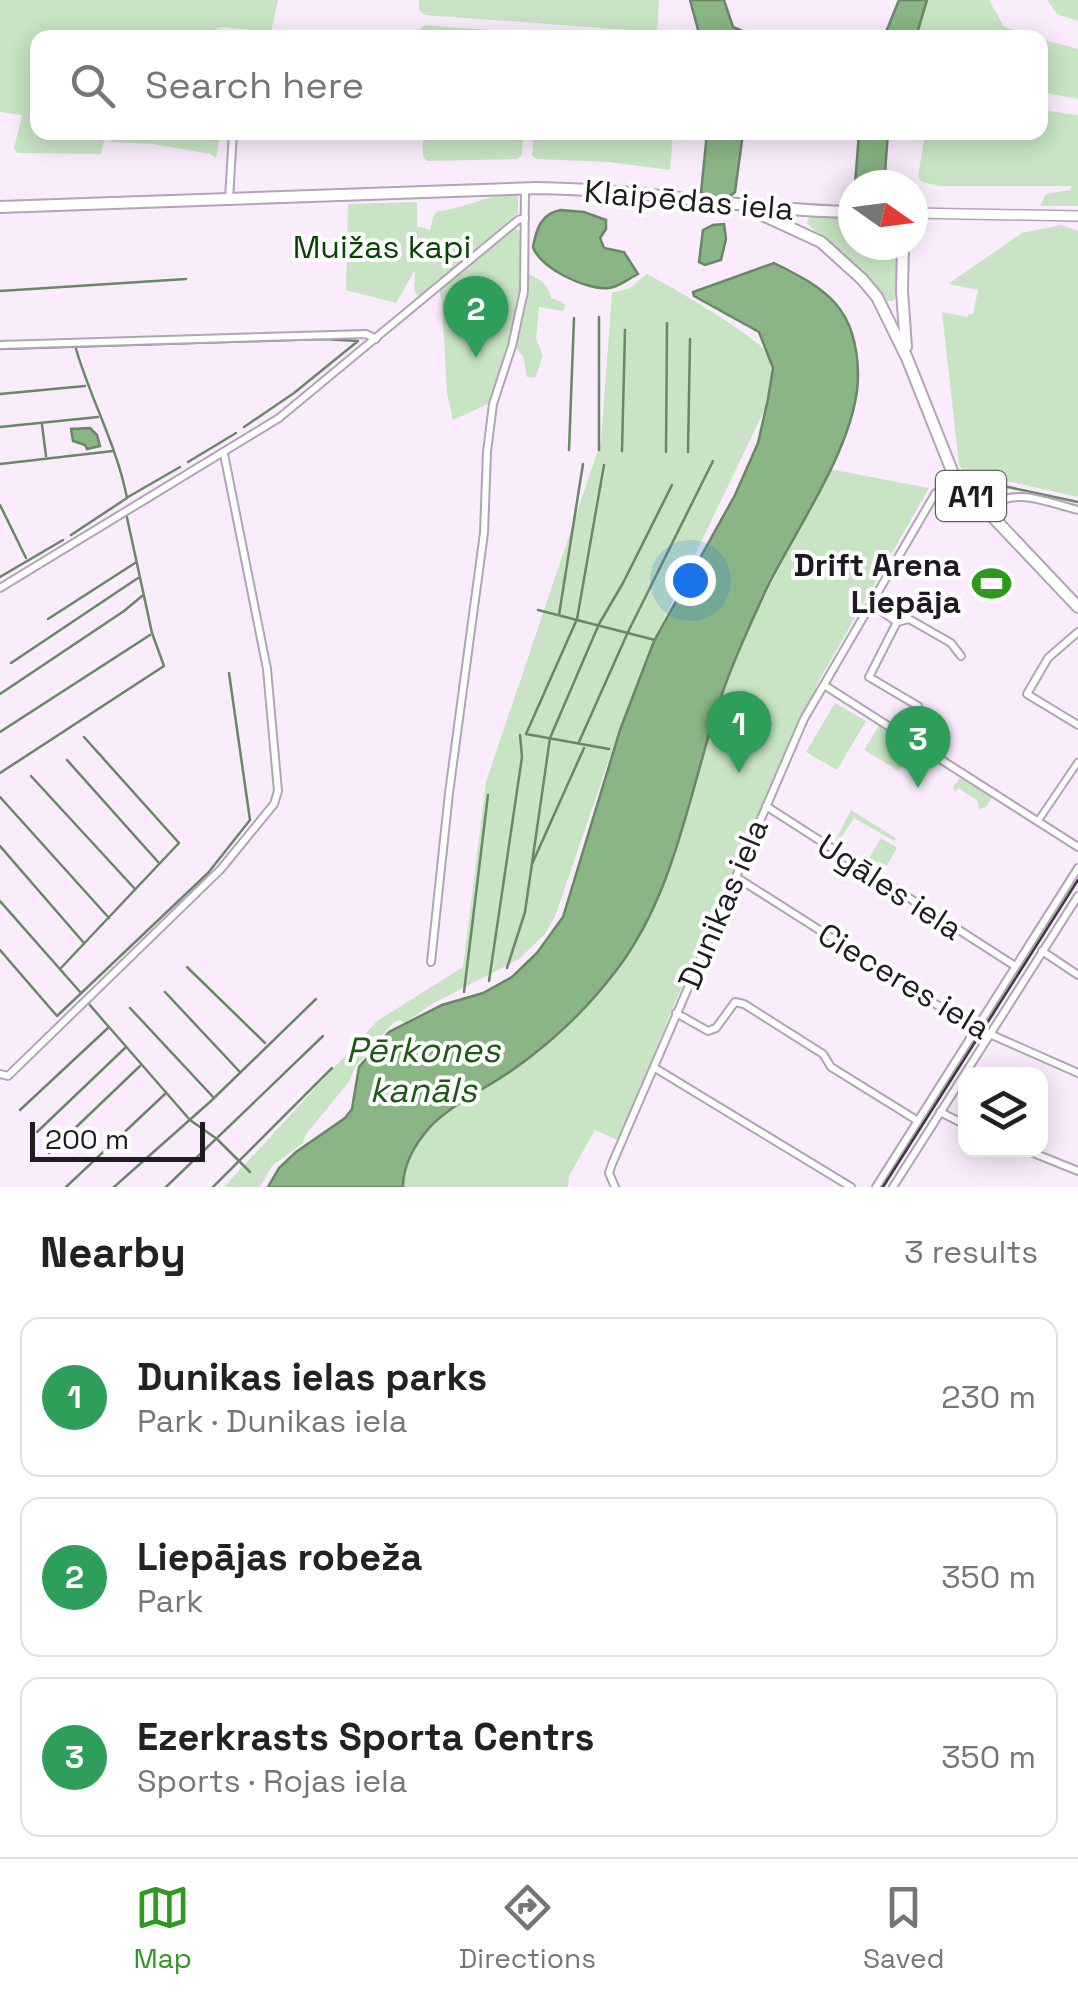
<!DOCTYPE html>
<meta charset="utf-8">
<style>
:root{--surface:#fff;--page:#f6f6f6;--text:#222;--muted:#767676;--line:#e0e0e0;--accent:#2e9821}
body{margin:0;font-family:"Space Grotesk",sans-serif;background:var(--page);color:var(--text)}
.controls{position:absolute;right:30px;bottom:30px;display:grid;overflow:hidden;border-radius:20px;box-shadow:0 5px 25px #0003}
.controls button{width:90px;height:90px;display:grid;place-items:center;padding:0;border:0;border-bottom:2px solid var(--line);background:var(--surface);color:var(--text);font:50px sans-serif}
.compass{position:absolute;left:838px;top:170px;width:90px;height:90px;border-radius:50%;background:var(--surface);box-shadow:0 5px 25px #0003;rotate:104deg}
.scale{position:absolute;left:30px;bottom:25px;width:175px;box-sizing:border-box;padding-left:10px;border:5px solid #201a22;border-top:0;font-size:28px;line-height:35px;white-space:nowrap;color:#201a22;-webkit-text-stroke:8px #fff;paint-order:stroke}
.you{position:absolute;left:690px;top:580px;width:35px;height:35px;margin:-25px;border:8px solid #fff;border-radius:50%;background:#1a73e8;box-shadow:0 0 0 15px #1a73e833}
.badge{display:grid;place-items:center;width:65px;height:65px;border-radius:50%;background:var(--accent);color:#fff;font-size:32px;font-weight:700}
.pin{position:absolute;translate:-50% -82px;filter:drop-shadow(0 2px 5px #0008)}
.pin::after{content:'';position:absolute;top:52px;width:35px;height:30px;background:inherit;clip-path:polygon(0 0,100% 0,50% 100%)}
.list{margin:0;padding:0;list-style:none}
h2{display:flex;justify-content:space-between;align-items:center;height:130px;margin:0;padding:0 40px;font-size:42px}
h2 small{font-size:32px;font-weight:400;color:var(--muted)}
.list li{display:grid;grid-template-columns:65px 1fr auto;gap:30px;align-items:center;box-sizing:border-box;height:160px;margin:0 20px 20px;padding:0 20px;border:2px solid var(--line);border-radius:20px}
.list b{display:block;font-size:38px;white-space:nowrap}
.list p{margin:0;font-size:32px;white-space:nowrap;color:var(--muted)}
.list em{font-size:32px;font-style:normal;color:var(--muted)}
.icon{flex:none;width:55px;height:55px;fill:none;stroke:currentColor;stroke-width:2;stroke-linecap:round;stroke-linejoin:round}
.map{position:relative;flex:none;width:1078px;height:1187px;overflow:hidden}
.search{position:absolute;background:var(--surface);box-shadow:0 5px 25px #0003;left:30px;right:30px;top:30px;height:110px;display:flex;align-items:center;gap:25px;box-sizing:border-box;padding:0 35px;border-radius:20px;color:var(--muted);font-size:38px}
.sheet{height:670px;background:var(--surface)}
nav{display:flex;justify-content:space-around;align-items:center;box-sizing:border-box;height:140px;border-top:2px solid var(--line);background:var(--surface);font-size:28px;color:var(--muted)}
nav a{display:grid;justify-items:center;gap:5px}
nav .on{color:var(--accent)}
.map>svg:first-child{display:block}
.green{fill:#c8e4c4}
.water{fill:#8ab584;stroke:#6a8667;stroke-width:2.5}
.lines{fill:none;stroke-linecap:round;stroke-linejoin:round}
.stream{stroke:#6a8667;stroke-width:2.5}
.pedestrian-casing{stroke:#b4a3b8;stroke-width:9}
.minor-casing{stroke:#b4a3b8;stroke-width:10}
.secondary-casing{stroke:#b4a3b8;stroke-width:12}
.trunk-casing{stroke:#b4a3b8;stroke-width:14}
.pedestrian{stroke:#fff;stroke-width:5}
.minor{stroke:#fff;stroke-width:6}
.secondary{stroke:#fff;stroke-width:9}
.trunk{stroke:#fff;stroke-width:10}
.tram{stroke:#3e3741;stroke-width:2.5}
.labels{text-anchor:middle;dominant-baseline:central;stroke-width:8;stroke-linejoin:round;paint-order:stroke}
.shield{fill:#fff;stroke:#635f64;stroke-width:2.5}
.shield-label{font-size:30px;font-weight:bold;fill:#201a22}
.street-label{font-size:32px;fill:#201a22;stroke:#fff}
.park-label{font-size:32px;fill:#054500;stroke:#fff}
.poi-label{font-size:32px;font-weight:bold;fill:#201a22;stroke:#fff;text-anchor:end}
.water-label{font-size:35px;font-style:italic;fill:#1f5918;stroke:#fff}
</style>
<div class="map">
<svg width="1078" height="1187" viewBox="0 0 1078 1187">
<rect width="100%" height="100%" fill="#faecfd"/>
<g class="green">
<polygon points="0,0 278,0 271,32 222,27 216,29 214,37 38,38 38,132 220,133 216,158 210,154 154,144 111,142 111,135 105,136 101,154 17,153 14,148 22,115 0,112"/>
<polygon points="419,0 659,0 657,32 425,15 419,10"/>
<polygon points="927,0 989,0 1004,27 1036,37 917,35"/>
<polygon points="1047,0 1078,0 1078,21 1057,14"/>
<polygon points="424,25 526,33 530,37 420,37 420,29"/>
<polygon points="1041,39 1078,49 1078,99 1041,92"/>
<polygon points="1041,110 1078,115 1078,206 1040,206 1046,194 1070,190 1072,186 941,186 922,182 918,177 925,133 1040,132"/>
<polygon points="423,133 523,133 522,155 517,159 427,161 423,157"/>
<polygon points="534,133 673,133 670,170 609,162 536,159 532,155"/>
<path d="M503,193L518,195V213L419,297L414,291L415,270L396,303L346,290L348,204L417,202V226L430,230L434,214L438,211C452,211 486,198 503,193Z"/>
<path d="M810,215L853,216V245H900L898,292L893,301H887C861,273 833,250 807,223Z"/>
<polygon points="1061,225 1078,231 1078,497 963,471 959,465 942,312 967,317 969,314 973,314 978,290 948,284 1022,233"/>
<polygon points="514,228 522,232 522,290 492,402 453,420 447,393 442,303 439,291"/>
<path d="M529,274C541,280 549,285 551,298L563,302L565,307L563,311L539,307L536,339L543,356L535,378L527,377L523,356L515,346Z"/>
<path d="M647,274C667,284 756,336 765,351C776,371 769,391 764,411L655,638L619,730L556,914L545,934L519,959L432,1004L405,1023L399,1020L393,1023L355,1067L349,1082L306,1134L303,1143L272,1166L260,1187H224L377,1021L463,967L486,782L601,441L612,293L630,288Z"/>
<path d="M829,469L929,488L820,679L670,1014L620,1141L595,1130L569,1176L568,1187H403C403,1164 415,1143 431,1127C450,1106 482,1091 505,1075C547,1046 586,1011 616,971C675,892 688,793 719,703C747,620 793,547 829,469Z"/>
<polygon points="835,703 866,721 837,770 806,752"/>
<polygon points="880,724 912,746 902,767 897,770 864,750"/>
<polygon points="959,779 965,779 989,794 991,799 986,807 979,809 978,801 958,788 955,792 953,787"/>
<polygon points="851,810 896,838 894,841 854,818 839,841 836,839"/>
<polygon points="881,838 897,848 884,870 868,860"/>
</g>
<g class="water">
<polygon points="690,0 724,0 733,27 745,32 748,37 700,37"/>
<polygon points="899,0 927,0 916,37 884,37"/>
<polygon points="707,133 743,133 735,192 728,198 701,193"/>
<polygon points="859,133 888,133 884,185 855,185"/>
<path d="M561,210L584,212L606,220V229L600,238L604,248L624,252L638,274C628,279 619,287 609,288C587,291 540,268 533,247C536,230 541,213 561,210Z"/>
<polygon points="724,224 726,239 721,260 705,265 699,262 703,230 713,225"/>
<path d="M774,263C827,289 857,308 858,374C859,441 796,528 767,588C747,631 727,675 713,721C687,806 671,900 615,972C586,1010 550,1044 511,1071C486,1088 451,1105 430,1127C415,1144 403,1164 403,1187H268L279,1168L296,1152L345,1118L352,1109L359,1067L389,1032L442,1005L483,993L512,977L537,953L563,917L620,730L654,641L735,495L758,443L768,399L773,368L759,332L694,296L693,292Z"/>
<polygon points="90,428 97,435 100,446 87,449 85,445 73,441 71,429"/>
</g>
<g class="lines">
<g class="stream">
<polyline points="0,291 186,279"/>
<polyline points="599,317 599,450"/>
<polyline points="0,349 323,339 358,341 294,393 244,427"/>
<polyline points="0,394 85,386"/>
<polyline points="42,425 46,456"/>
<polyline points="0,427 98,417"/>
<polyline points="569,450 574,318"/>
<polyline points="622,451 625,330"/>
<polyline points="666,452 667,323"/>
<polyline points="688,452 690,339"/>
<polyline points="188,462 236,433"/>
<polyline points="0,464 113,451"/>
<polyline points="604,465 577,619 526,734 609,749"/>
<polyline points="971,479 1078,502"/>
<polyline points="128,497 180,467"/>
<polyline points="0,505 26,558"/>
<path d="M71,535L127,498C117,446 91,400 76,349"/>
<polyline points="0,577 63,540"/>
<polyline points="538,610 655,640"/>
<polyline points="559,615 583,464"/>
<polyline points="48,619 135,563"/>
<polyline points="11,663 138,578"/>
<polyline points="0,694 124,611 142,596"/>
<polyline points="0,732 150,635"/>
<polyline points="579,742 628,632 713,461"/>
<polyline points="67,760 159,863"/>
<polyline points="0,773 164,666 152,633 126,513"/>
<polyline points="31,776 135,889"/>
<polyline points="0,797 109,918"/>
<polyline points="0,846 84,943"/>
<polyline points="532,864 584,748"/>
<polyline points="0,901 81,993"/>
<polyline points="0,950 57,1016 208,873 250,820 229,673"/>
<polyline points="187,967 265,1043"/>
<polyline points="507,968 525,912 550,738 599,624 623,583 672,485"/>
<polyline points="60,969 179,843 84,737"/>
<polyline points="489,981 522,757 520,735"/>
<polyline points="165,992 239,1071"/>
<polyline points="464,992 488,795"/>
<polyline points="89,1004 108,1026"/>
<polyline points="130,1008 214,1098"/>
<polyline points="20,1110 109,1027 190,1120 217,1139 250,1172"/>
<polyline points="37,1132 125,1048"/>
<polyline points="49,1153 140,1066"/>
<polyline points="66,1187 165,1094"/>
<polyline points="114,1187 211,1101 316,999"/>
<polyline points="166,1187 323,1036"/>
<polyline points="213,1187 332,1068"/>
</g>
<defs>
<polyline id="pedestrian" points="1038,821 1078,762"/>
<g id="minor">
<polyline points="229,199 233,132"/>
<polyline points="0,345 366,334 376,339"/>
<path d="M986,510C1013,485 1045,502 1078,510"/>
<polyline points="0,588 279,418 518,220 525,218"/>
<polyline points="871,604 897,622 869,677 918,706 902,735"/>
<polyline points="897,622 909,619 951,643 961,656"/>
<polyline points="1078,632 1048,658 1027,694 1078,725"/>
<polyline points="824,685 1078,847"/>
<polyline points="766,806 1015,966"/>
<polyline points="736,877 967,1024 1078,1073"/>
<polyline points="1042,951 1078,975"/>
<polyline points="431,962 449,793 484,533 487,452 493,404 512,346 524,291 525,188"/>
<polyline points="676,1013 708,1031 716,1028 735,1002 744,1004 823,1054 831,1067 918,1121"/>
<polyline points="655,1068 851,1187"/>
<polyline points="0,1074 8,1076 221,869 274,804 278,791 267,669 224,454"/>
<polyline points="940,1112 966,1125"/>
<polyline points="1026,1150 1078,1171"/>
<polyline points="615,1187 609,1173 612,1164 804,719 935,494 954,476"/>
<polyline points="876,1187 1078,868"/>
<polyline points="893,1187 1078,896"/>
</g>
<polyline id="secondary" points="913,213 1078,216"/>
<g id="trunk">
<path d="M0,207L536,188C642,189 747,210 853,212"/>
<polyline points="756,212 821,242 862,279 877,297 907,358 954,476 1078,607"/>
<polyline points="903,245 902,291 906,347"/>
</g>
</defs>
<use href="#pedestrian" class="pedestrian-casing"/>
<use href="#minor" class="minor-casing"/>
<use href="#secondary" class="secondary-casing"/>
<use href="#trunk" class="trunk-casing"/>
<use href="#pedestrian" class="pedestrian"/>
<use href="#minor" class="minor"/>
<use href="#secondary" class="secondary"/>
<use href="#trunk" class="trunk"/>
<polyline class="tram" points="883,1187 1078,880"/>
</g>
<defs>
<symbol id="stadium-bare" viewBox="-9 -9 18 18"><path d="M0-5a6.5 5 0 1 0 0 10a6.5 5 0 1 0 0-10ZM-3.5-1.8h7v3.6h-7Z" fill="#2e9821" stroke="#fff" stroke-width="2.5" paint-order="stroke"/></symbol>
</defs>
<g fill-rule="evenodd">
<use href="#stadium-bare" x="964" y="556" width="55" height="55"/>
</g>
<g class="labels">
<rect class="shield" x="936" y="471" width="70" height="50" rx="8"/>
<g class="shield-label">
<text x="971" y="496">A11</text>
</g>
<g class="street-label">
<text transform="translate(689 200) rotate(5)">Klaipēdas iela</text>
<text transform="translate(890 887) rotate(33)">Ugāles iela</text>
<text transform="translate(723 904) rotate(-67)">Dunikas iela</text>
<text transform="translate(904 981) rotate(31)">Cieceres iela</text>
</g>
<g class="park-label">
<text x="382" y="247">Muižas kapi</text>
</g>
<g class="poi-label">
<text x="961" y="565">Drift Arena<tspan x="961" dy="37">Liepāja</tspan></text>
</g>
<g class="water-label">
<text x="423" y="1050">Pērkones<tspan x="423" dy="40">kanāls</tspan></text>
</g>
</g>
</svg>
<div class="controls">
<button><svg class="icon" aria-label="layers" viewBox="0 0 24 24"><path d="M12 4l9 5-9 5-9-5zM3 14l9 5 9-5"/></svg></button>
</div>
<svg class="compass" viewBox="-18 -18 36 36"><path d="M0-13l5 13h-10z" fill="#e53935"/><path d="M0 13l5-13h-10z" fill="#767676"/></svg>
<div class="scale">200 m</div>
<div class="you"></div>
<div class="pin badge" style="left:739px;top:773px;background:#2e9e5b">1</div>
<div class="pin badge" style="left:476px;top:358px;background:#2e9e5b">2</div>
<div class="pin badge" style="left:918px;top:788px;background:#2e9e5b">3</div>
<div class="search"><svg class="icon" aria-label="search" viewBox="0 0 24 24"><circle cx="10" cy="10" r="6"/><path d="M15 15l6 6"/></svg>Search here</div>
</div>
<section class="sheet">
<h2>Nearby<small>3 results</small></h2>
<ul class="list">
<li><span class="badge" style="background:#2e9e5b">1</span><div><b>Dunikas ielas parks</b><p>Park · Dunikas iela</p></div><em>230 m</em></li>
<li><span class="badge" style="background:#2e9e5b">2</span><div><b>Liepājas robeža</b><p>Park</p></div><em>350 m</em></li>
<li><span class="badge" style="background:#2e9e5b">3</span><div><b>Ezerkrasts Sporta Centrs</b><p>Sports · Rojas iela</p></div><em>350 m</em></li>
</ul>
</section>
<nav>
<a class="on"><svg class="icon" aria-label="map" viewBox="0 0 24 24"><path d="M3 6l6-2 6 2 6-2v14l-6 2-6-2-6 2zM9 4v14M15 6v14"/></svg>Map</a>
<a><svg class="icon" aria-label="directions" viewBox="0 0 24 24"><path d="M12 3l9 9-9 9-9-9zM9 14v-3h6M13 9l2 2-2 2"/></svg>Directions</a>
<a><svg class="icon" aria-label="saved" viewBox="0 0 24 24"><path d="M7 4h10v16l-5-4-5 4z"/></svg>Saved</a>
</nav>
